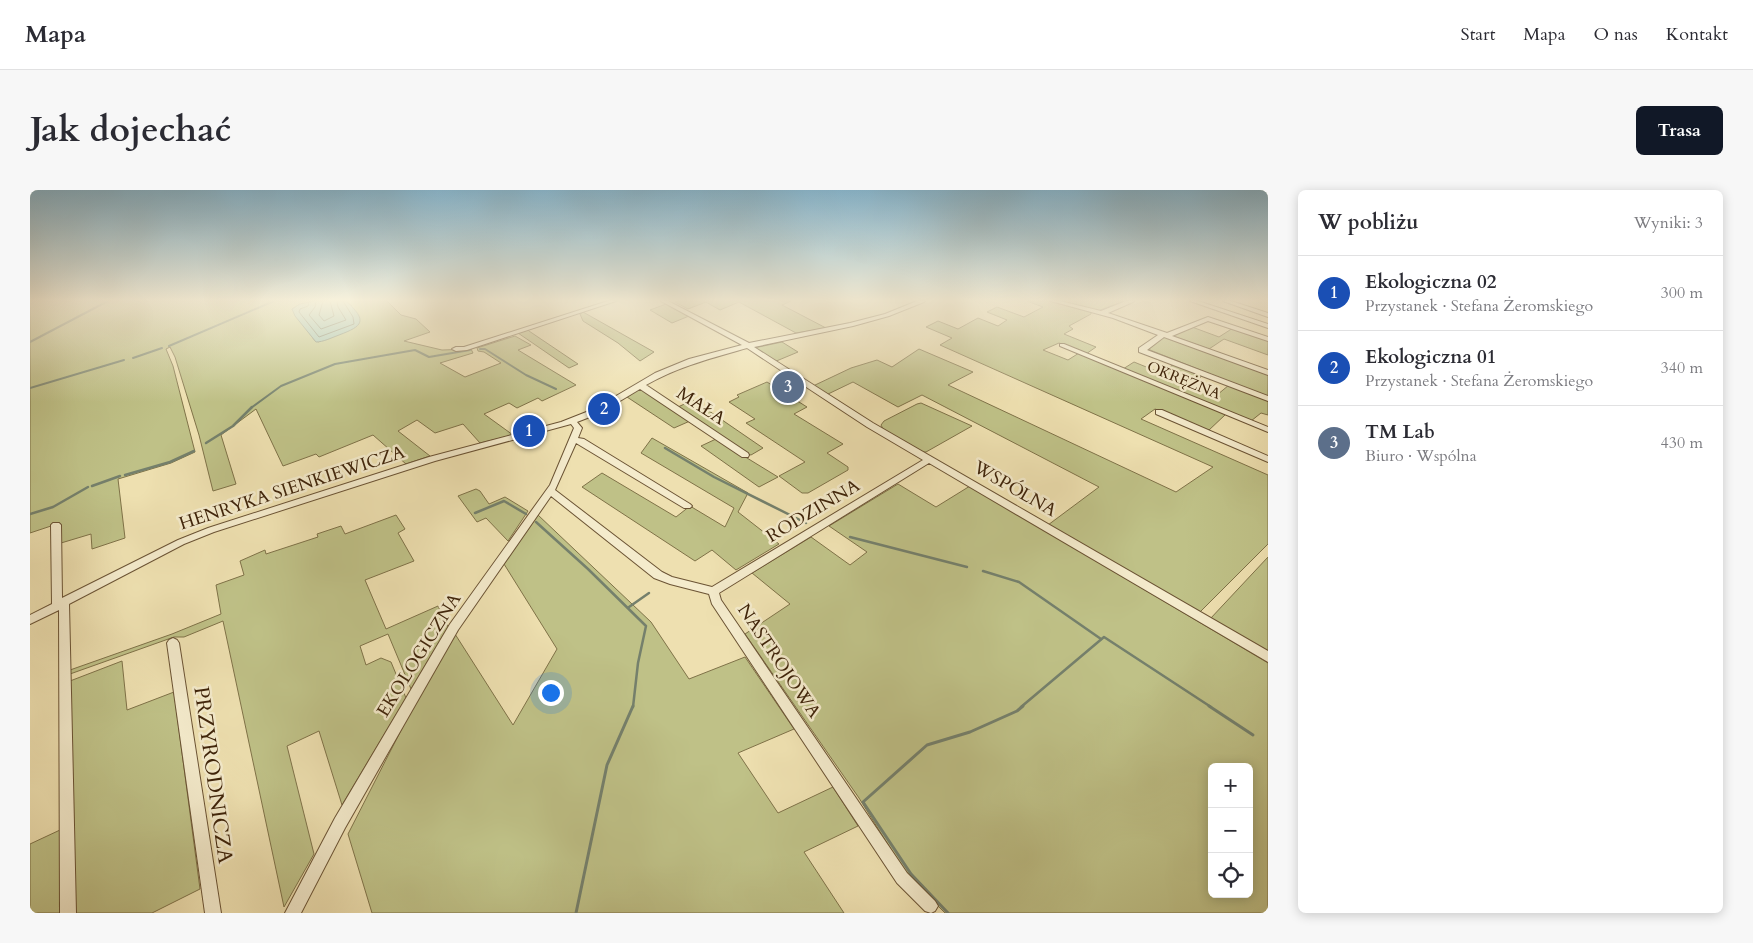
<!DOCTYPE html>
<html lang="pl">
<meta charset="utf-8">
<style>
:root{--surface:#fff;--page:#f7f7f7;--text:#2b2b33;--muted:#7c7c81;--line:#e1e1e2;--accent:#111827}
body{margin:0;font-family:Cardo,serif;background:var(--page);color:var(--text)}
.controls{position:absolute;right:15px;bottom:15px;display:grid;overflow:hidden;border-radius:8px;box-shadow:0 2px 12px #0003}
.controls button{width:45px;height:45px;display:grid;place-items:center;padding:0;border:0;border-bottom:1px solid var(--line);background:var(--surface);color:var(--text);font:25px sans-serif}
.you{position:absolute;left:520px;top:502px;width:18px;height:18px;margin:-12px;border:4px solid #fff;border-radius:50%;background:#1a73e8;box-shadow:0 0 0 8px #1a73e833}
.badge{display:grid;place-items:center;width:32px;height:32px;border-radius:50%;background:var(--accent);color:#fff;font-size:16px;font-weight:700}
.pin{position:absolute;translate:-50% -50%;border:2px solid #fff;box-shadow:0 1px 5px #0006}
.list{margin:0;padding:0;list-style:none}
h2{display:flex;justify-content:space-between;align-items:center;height:65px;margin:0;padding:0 20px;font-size:21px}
h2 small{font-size:16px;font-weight:400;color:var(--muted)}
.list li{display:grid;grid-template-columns:32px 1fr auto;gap:15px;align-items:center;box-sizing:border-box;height:75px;padding:0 20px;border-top:1px solid var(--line)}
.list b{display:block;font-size:19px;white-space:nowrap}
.list p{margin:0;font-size:16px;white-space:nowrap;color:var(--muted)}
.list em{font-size:16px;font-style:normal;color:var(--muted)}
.icon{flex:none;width:28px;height:28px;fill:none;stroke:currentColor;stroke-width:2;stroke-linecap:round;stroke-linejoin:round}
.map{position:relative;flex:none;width:1238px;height:723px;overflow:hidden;border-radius:8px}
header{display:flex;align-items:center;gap:30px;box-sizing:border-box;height:70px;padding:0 25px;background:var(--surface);border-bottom:1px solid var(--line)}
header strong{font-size:24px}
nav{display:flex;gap:28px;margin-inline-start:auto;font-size:18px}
.intro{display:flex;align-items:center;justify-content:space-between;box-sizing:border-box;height:120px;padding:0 30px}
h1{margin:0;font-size:35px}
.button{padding:12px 22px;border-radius:8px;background:var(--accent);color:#fff;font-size:18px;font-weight:700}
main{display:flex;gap:30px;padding:0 30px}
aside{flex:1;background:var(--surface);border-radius:8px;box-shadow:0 2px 12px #0003}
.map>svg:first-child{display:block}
.green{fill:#bfc187;stroke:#7f7248;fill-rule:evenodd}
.water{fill:#99bdae;stroke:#75806c}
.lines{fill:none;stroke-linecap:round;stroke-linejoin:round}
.shore{stroke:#6c705c;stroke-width:1}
.stream-far2{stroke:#75806c;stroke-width:2}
.stream-far1{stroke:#75806c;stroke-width:2.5}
.stream{stroke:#75806c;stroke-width:3}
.minor-casing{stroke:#6b5334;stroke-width:2}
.minor{fill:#f4ebcc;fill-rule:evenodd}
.labels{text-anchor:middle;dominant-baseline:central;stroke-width:5;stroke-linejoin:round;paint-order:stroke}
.far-street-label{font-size:15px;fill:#3f240a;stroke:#f4ebcc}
.street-label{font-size:18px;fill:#3f240a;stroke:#f4ebcc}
.near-street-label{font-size:21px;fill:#3f240a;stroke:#f4ebcc}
</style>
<header>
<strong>Mapa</strong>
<nav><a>Start</a><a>Mapa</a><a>O nas</a><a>Kontakt</a></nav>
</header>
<div class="intro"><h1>Jak dojechać</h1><a class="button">Trasa</a></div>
<main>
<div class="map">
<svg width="1238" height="723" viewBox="0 0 1238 723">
<rect width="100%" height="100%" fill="#eee0b0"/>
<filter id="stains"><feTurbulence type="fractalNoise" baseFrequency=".004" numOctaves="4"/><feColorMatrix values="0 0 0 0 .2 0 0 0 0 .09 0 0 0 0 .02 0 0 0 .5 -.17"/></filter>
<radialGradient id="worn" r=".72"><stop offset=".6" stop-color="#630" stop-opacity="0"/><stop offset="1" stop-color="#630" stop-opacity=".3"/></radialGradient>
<g class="green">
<polygon points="0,111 285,111 270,114 262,119 285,151 289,152 322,116 316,111 357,111 371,125 386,129 400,142 374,151 412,160 441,159 443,163 410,173 435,187 471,173 454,162 448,161 447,158 485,146 501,155 488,160 546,195 512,211 508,208 487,218 479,213 454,224 483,245 450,253 433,234 405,243 387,230 368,241 400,266 376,274 343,245 289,267 286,264 253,276 226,219 191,245 206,294 183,301 169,245 145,167 140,157 136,159 143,176 165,262 141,273 88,289 95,348 62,359 61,344 31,353 30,333 0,343"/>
<polygon points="648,111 761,111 752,115 796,138 766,143 709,112 690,120 676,112 658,119 645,112"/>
<polygon points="997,111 1018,111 1061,122 1061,124 1039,136 1043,139 1034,144 1066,157 1056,164 1029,153 1013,160 1038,170 1049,163 1196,224 1178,241 1125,219 1111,229 1238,285 1238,354 1169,423 1018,335 1069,297 892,205 868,217 823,192 796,205 783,196 821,178 847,170 862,177 889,159 943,182 918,195 1146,302 1183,277 910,155 922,148 896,137 908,131 928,139 948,128 968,136 977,130 957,122 967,117 994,127 1013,117"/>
<polygon points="1032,111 1094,111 1068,121"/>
<polygon points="636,114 659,126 642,133 620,120"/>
<polygon points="553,122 624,162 610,171 588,153 553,131 550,124"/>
<polygon points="1162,137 1189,147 1203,138 1238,150 1238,165 1194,149 1179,159 1143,146"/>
<polygon points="498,140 499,141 548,174 539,178 488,143"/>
<polygon points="1135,147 1238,185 1238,207 1120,160 1118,157"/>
<polygon points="752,152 768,162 744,172 724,158"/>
<polygon points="1104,172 1131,183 1144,174 1173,185 1161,195 1187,205 1199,195 1238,210 1238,225 1231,223 1221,231 1093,179"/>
<polygon points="737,192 777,217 764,224 813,254 797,263 818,277 818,280 778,303 772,303 749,286 775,272 716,233 725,229 699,212 709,207 707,205"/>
<polygon points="611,198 660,231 644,238 597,207"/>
<polygon points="663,210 733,258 721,265 717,264 648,217"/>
<polygon points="891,213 942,236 896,262 893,262 853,239 851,235 854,231 887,214"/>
<polygon points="622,248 718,303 708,322 749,354 706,380 682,360 665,371 552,297 572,283 646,327 660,316 695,337 704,318 611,263"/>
<polygon points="686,249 748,287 729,297 671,256"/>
<path d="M868,294L906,317L940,296L1238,473V723H915L877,685L829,608L715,444L760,414L722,383L781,347L820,375L837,362L799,336ZM1182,577H1219V704H1182Z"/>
<polygon points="446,299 450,301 459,314 475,307 498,321 478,351 456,328 447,332 428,306"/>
<polygon points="366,325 375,339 368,343 384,371 335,390 356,439 408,416 418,437 381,499 358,444 330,456 336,475 351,468 361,472 376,508 312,615 289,541 257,556 284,664 254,717 193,431 154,447 144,447 40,484 40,480 142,444 191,424 186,395 214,385 210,371 235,360 236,364 288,347 287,344 311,336 315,344"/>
<polygon points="508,325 621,432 659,489 715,467 764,539 708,563 748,623 803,597 828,636 774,662 814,723 342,723 318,644 386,511 425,444 483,535 527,459 474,374"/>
<polygon points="1238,367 1238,464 1180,429"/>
<polygon points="92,471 97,520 144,502 170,699 122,723 44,723 40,491"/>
<polygon points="30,640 30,723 0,723 0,654"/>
</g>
<path class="water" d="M285,111H316C338,131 333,136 309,145C301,148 293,152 286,152L265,126L262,119L270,114Z"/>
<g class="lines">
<g class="shore">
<polyline points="279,111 278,116 270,119 269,122 289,147 324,134 323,127 313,111"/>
<polyline points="286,111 285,117 279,125 291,139 316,130 308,117 307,111"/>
<polyline points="293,111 289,125 294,131 304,126 300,111"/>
</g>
<g class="stream-far2">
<polyline points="0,152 78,111"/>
<polyline points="139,156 244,111"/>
<polyline points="450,159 455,159 496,185 526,199"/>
<polyline points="103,168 132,158"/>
<polyline points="0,198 94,170"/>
<polyline points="221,218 251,196 305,174 385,160 399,167 440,160"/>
</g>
<g class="stream-far1">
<polyline points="176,253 203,236 222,217"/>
<polyline points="635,258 684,287 776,333"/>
<polyline points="95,285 140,272 164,261"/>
<polyline points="62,296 90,286"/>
<polyline points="445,323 474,311 496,324"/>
<polyline points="0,324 23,317 58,297"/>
<polyline points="506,332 558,379 616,436 608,473 603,517"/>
<polyline points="820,347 937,377"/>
<polyline points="953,381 989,392 1071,449"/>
<polyline points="599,417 619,403"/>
<polyline points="991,517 1074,447 1181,517"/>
</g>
<g class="stream">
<polyline points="1179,516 1223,545"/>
<polyline points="546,723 577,575 603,516"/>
<polyline points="918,723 881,684 833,612 897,555 940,542 987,521 993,516"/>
</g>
<defs>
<g id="minor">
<polygon points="578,111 586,111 437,160 426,161 422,159 426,157 434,157"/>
<path d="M631,111H638L719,153L820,133L855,124L887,111H895L894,112L859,126L823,136L724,157L843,233L1238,461V472L899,273L689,403L691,410L877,683L905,711L908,716L905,721L901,723L895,721L867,693L682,414L679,404L640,394L624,388L521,306L428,440L315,638L271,723H255L305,628L420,434L520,295L544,238L541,234L405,271L184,342L154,354L39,414L46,723H30L29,420L0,434V425L22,414L21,335L23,333H29L31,335L32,408L148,350L178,338L399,267L531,232L564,219L625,183L659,169L712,155ZM717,158L837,237L893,270L682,397L642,387L632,382L525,300L546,253L654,318H660L662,316L660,314L554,249L548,248L552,238L547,232L570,223L610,199L712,267H718L719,265L718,263L616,195C647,177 682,168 717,158Z"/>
<polygon points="1021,111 1030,111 1071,121 1096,111 1104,111 1103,112 1078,123 1137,143 1178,127 1238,147 1238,151 1178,131 1142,146 1238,180 1238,185 1134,147 1117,160 1238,206 1238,211 1109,162 1109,158 1128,145 1083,128"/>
<polygon points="1160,111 1168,111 1238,134 1238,138"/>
<polygon points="1193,111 1201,111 1238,123 1238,127"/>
<polygon points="1030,154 1034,154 1238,237 1238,242 1030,156"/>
<polygon points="1126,220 1132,220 1238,266 1238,272 1126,224"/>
<polygon points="143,448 147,450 149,453 191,723 175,723 137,453 139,450"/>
</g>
</defs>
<use href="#minor" class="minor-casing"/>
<use href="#minor" class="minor"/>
</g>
<linearGradient id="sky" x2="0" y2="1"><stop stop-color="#88b8d1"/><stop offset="0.52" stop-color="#f7f1db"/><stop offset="1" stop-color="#f7f1db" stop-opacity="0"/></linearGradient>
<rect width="1238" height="212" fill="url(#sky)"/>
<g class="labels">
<g class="far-street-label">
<text transform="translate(1154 190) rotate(22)">OKRĘŻNA</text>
</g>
<g class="street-label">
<text transform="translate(671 216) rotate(33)">MAŁA</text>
<text transform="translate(262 298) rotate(-18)">HENRYKA SIENKIEWICZA</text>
<text transform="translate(985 299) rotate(30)">WSPÓLNA</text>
<text transform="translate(783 321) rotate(-31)">RODZINNA</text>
<text transform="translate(389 465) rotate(-58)">EKOLOGICZNA</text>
<text transform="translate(749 471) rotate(56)">NASTROJOWA</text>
</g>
<g class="near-street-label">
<text transform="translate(183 585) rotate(82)">PRZYRODNICZA</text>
</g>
</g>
<rect width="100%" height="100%" filter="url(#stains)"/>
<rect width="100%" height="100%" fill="url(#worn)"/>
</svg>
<div class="controls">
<button>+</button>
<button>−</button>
<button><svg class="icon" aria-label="locate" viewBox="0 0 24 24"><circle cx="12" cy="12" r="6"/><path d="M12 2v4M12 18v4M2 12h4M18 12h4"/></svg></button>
</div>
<div class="you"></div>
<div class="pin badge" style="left:499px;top:241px;background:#1a4fb4">1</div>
<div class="pin badge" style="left:574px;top:219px;background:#1a4fb4">2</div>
<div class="pin badge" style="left:758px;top:197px;background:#5c6f8a">3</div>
</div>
<aside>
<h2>W pobliżu<small>Wyniki: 3</small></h2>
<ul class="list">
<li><span class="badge" style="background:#1a4fb4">1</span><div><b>Ekologiczna 02</b><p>Przystanek · Stefana Żeromskiego</p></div><em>300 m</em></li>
<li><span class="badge" style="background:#1a4fb4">2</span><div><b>Ekologiczna 01</b><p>Przystanek · Stefana Żeromskiego</p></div><em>340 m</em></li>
<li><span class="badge" style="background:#5c6f8a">3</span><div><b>TM Lab</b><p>Biuro · Wspólna</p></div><em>430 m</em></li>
</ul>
</aside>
</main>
